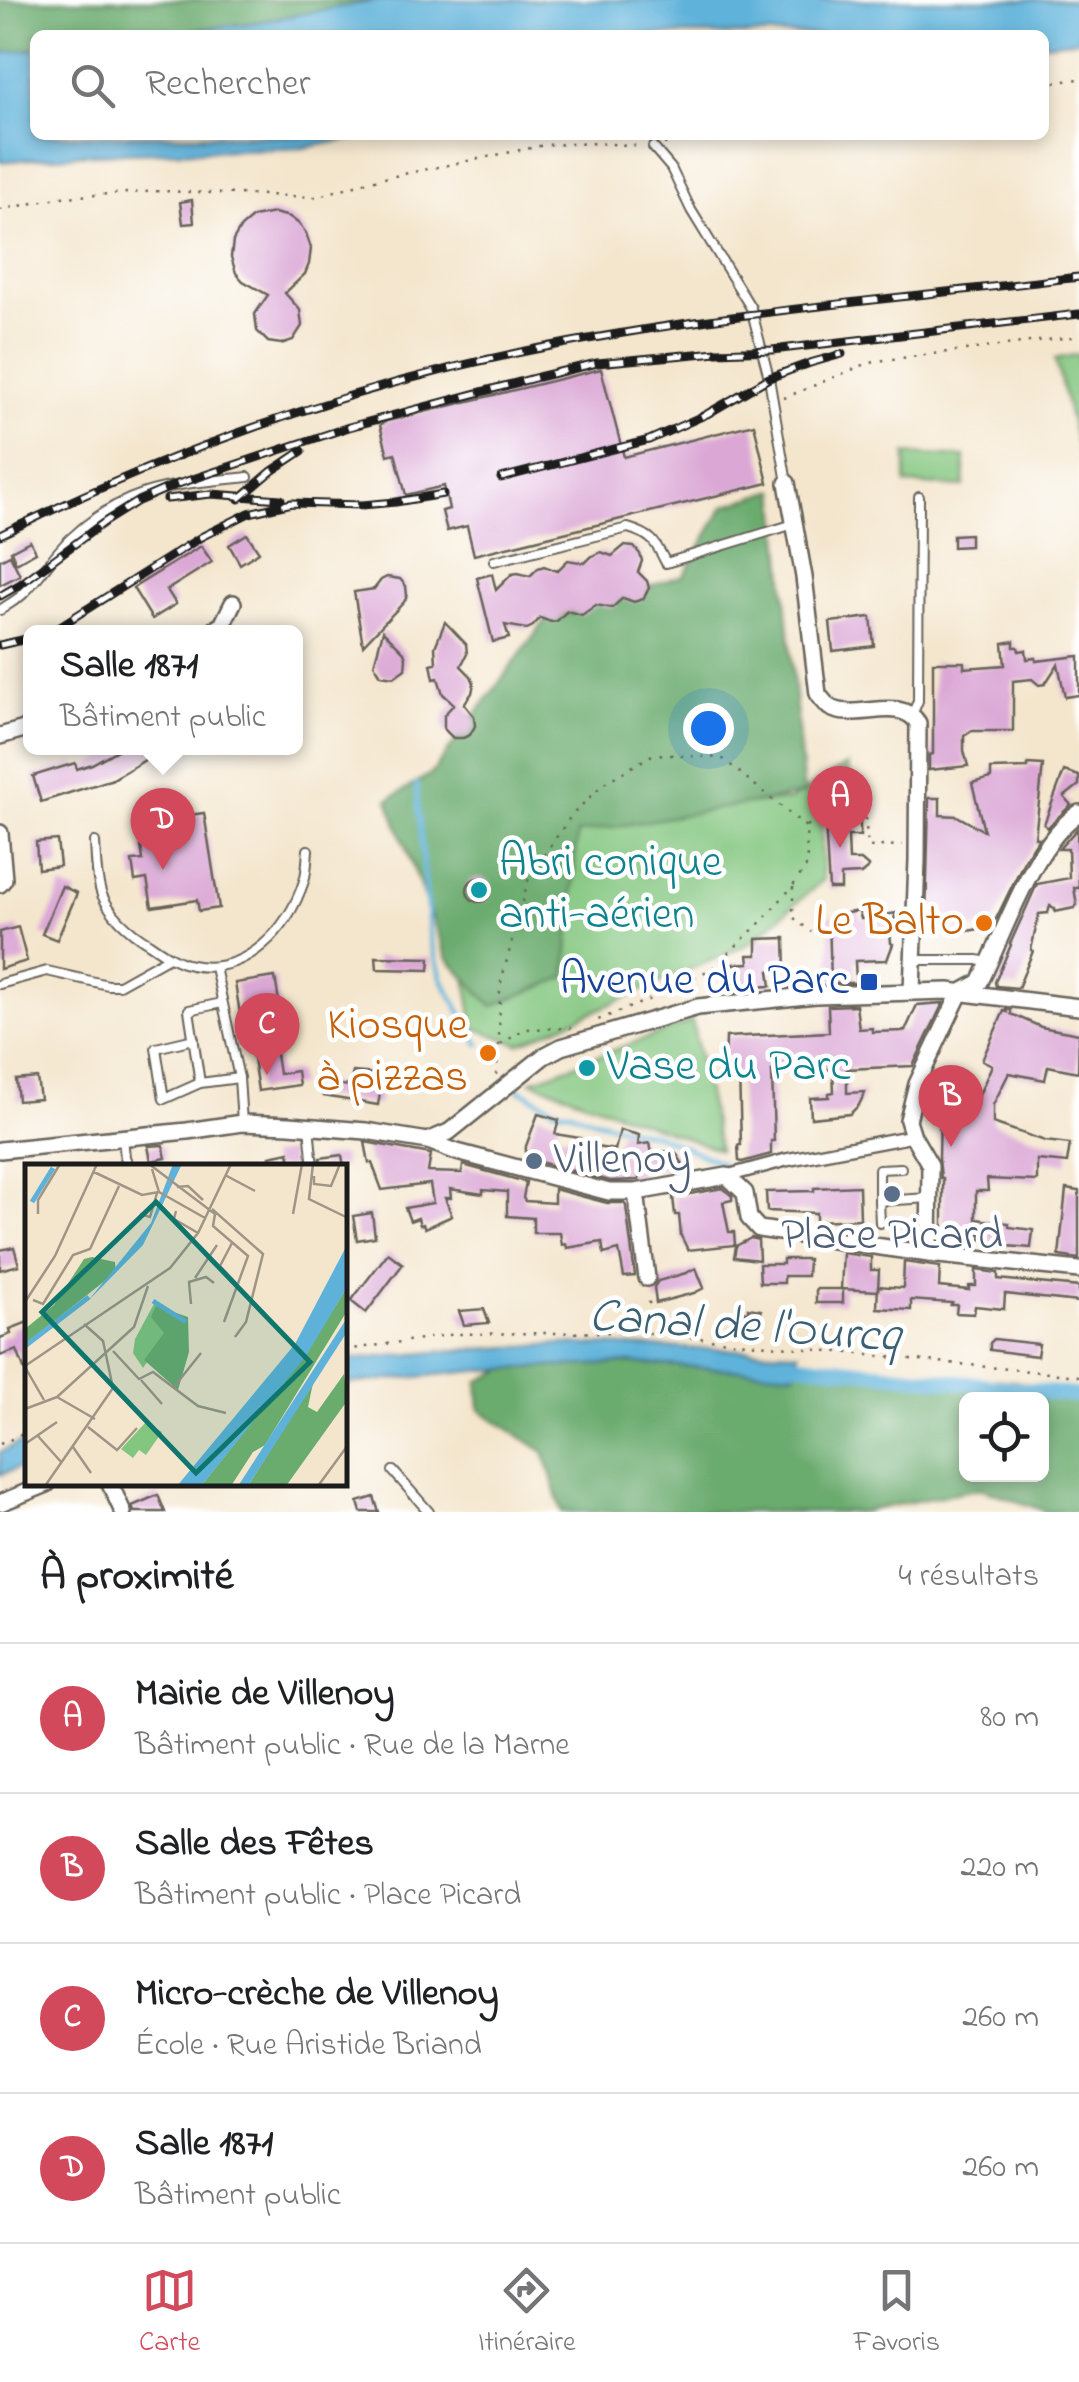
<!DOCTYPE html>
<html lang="fr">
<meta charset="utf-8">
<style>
:root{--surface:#fff;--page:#f6f6f6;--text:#202124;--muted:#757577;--line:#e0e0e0;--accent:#d1495b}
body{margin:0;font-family:"Indie Flower",sans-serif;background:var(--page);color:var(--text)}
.controls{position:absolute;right:30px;bottom:30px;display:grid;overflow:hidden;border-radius:15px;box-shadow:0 5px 15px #0003}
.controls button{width:90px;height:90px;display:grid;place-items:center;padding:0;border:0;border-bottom:2px solid var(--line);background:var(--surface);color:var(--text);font:50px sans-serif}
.you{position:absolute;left:708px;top:728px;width:35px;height:35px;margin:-25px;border:8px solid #fff;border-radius:50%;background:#1a73e8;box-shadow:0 0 0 15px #1a73e833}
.badge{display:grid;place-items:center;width:65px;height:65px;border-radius:50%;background:var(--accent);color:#fff;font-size:32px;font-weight:700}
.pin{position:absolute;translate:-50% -82px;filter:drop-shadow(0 2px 5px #0008)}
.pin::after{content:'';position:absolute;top:52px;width:35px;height:30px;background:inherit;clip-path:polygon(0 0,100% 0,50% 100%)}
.popup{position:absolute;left:23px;top:625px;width:280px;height:130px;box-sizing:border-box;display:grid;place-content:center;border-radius:15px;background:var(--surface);filter:drop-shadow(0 2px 8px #0005);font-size:32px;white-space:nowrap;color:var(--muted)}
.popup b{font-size:38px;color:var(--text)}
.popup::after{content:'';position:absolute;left:50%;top:100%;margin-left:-20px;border:20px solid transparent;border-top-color:var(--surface)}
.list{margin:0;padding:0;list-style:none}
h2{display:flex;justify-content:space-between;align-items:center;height:130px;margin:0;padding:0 40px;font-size:42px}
h2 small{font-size:32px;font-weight:400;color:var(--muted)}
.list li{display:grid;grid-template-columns:65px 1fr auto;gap:30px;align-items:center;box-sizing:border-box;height:150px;padding:0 40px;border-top:2px solid var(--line)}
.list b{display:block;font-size:38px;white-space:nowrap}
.list p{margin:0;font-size:32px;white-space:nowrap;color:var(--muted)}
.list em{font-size:32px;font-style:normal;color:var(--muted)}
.icon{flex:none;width:55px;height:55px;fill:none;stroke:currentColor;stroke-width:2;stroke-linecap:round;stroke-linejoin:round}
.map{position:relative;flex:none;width:1079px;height:1512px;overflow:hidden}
.search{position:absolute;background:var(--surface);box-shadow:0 5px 15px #0003;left:30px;right:30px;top:30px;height:110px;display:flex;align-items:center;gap:25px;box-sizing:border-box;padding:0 35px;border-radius:15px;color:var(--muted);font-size:38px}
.sheet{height:730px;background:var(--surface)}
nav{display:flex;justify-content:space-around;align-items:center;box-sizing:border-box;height:140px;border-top:2px solid var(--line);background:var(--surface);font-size:28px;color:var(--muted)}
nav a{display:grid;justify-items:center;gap:5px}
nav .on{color:var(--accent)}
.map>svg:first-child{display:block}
.green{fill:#83c67f;stroke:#50714e;stroke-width:2.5}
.forest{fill:#6aab6e;stroke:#436445;stroke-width:2.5;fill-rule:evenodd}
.water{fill:#5eb2da;stroke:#3d677b;stroke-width:2.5}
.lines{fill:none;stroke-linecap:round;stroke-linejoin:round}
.stream{stroke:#5eb2da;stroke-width:5}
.canal{stroke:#5eb2da;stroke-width:15}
.building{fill:#dba8d6}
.service-casing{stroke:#68635a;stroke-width:12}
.pedestrian-casing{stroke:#68635a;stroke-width:16}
.minor-casing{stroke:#68635a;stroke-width:20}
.path{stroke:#68635a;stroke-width:2.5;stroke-dasharray:2.5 8;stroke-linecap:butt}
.service{stroke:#fff;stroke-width:8}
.pedestrian{stroke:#fff;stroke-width:11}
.minor{stroke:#fff;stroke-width:15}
.rail-casing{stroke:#1c1c1c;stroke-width:9}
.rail{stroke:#fff;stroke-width:5;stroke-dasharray:15;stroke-linecap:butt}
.culture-dot{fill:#0f9aa8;stroke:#fff;stroke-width:4}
.food-dot{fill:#e8710a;stroke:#fff;stroke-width:4}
.transit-dot{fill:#1a4fb4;stroke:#fff;stroke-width:4}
.service-dot{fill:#5c6f8a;stroke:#fff;stroke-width:4}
.labels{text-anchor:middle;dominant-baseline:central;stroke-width:9;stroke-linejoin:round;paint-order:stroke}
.culture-label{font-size:45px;fill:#0d838f;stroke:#fff;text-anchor:start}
.food-label{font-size:45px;fill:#c56008;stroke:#fff;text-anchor:end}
.transit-label{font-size:45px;fill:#164399;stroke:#fff;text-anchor:end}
.service-label{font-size:45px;fill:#4e5e75;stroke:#fff;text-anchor:start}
.water-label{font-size:48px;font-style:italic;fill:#3a6071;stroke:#fff}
.inset-river{fill:none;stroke:#5eb2da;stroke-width:5}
.inset-road{fill:none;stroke:#9e9586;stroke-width:2.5}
.view{fill:#0f766e;fill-opacity:0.15;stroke:#0f766e;stroke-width:5}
.inset-edge{fill:none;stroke:#1c1c1c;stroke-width:5}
</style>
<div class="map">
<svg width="1079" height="1512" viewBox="0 0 1079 1512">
<rect width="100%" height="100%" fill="#fff"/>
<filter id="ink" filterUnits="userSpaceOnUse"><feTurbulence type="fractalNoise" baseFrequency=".01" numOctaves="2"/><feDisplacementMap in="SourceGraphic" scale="20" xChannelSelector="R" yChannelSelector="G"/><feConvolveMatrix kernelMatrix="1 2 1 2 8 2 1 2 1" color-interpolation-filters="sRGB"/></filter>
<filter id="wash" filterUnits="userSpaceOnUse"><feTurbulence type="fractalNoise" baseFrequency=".0048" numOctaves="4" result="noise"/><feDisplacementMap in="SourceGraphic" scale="40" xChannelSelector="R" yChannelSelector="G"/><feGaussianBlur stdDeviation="2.25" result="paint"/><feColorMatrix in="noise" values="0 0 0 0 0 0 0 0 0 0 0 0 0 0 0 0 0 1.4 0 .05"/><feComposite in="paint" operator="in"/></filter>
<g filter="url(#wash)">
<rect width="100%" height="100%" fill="#f4e6cd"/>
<g class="green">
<polygon points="1079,354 1079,454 1055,359"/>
<polygon points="906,454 965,457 964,487 906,484"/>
<polygon points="847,765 858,810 821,813 823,880 749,944 519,1044 474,1028 463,959 561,820 790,800"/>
<polygon points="692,1021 719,1150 531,1081"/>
</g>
<g class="forest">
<polygon points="0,0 379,0 245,24 154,35 35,35 35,49 0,53"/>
<polygon points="776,490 804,794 577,833 566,977 492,1006 447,958 388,800 432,773 545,621 684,575 724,506"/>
<path d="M522,1360L729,1362L1015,1381L1079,1394V1512H1047L981,1488L861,1512H562L544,1452L480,1410L478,1382ZM966,1400H1042V1474H966Z"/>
</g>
<g class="water">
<polygon points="379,0 1079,0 1079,40 1044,44 1044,35 154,35 245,24"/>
<polygon points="35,49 35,135 373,135 303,148 86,154 0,162 0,53"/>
<polygon points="564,1344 799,1352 795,1373 630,1363 485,1370 345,1384 345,1360 461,1350"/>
<polygon points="27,1440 27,1465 0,1475 0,1452"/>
</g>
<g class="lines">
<g class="stream">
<polyline points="416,784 430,939 442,979 479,1044"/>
<polyline points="518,1089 555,1109 569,1111 597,1121 657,1135 721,1163"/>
</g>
<polyline class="canal" points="778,1361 1079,1396"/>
</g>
<g id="blocks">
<g class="building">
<polygon points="192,200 194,223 183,224 180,202"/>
<polygon points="274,213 290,217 299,224 306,233 311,248 309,264 305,274 285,293 300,310 302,326 293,340 281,344 268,342 257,331 255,314 268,295 243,281 236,273 231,257 233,241 241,227 253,217"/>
<polygon points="601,369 624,457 754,424 768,483 474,555 467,526 447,531 442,511 449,509 444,486 406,495 395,453 388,455 380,425 387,421"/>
<polygon points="247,534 259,552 240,564 229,545"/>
<polygon points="970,534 970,546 953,547 953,535"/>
<polygon points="30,541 36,552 16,563 11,551"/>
<polygon points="201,546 212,562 167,590 176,604 152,619 133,588"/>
<polygon points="624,546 634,547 640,554 642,561 638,572 647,581 649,588 643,599 634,602 623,598 612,608 596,605 582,615 567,611 557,621 551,622 540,618 533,626 527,629 505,625 509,638 493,642 477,578 492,574 496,590 512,574 518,573 530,576 538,568 544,566 557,571 568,560 585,563 592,556 601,552 612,556"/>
<polygon points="10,555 20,575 0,585 0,560"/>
<polygon points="387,577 400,579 406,586 407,596 404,602 363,645 354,592 374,589 381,580"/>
<polygon points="871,617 874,646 833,651 830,622"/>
<polygon points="445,622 466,644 467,654 461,666 471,676 474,683 472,693 464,704 474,716 475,726 470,735 463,738 453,738 444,729 444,715 454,704 443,694 438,678 434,679 431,664 436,663 435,647"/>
<polygon points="383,631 404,652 406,658 405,669 394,677 381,675 374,664"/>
<polygon points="1014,641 1014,647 1018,647 1019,651 1026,650 1027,659 1036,658 1036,661 1079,656 1079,695 1065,697 1058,664 1045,684 1039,685 1032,679 1013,681 1013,731 972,731 964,736 964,751 968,766 929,770 929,755 933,754 933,662 964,662 964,668 1005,665 1003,643"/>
<polygon points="121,748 165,748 113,779 41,802 33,776 75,763 77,769 92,764"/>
<polygon points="1028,764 1043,765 1035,838 1039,838 1024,861 996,919 984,928 968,931 946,928 926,918 929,798 940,798 940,815 957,816 984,831 972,783 991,778 991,769 1028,768"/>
<polygon points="1064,771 1079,776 1079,785 1064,797 1071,805 1047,828 1044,824"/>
<polygon points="204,813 219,908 199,911 197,900 152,907 147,879 135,881 132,861 143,860 141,846 188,839 186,826 190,825 189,815"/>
<polygon points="860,821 860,836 848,836 849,860 861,860 869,867 861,874 841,875 841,889 829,889 825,822"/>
<polygon points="1077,829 1079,888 1074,888 1077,905 1074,908 1055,912 1055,908 1050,906 1048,913 1039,914 1031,950 1033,951 1018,988 996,986 995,982 1011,945 1010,944 1037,884 1069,878 1068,849 1059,849"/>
<polygon points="57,840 60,866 38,869 36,842"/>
<circle cx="479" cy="890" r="12"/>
<polygon points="62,886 77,893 57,940 42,934"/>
<polygon points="859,911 861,919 896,913 890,931 891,943 893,944 887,960 855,961 856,983 831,983 829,916"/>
<polygon points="18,927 27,961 0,969 0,932"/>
<polygon points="785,938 786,970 769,971 771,986 747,987 747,991 733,992 732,964 749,963 748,955 757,955 757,939"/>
<polygon points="376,957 430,958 429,970 377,969"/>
<polygon points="275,977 285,1039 274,1041 279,1074 297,1071 299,1085 258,1091 251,1044 245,1045 235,983"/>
<polygon points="943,1003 913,1066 847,1069 847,1093 865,1092 859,1105 850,1114 811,1118 810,1098 829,1097 829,1093 834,1092 833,1069 772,1071 774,1141 771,1141 771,1154 742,1162 739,1161 738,1145 741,1145 739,1072 725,1073 726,1037 829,1032 828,1006 856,1005 859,1029 872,1028 872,1032 905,1031 917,1005"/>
<polygon points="1006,1009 1011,1010 1011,1014 1041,1027 1079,1034 1078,1072 1048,1066 1045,1080 1009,1073 993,1105 993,1123 1045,1141 1070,1144 1067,1163 1037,1160 1037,1181 987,1179 988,1191 976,1191 976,1219 1009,1223 1009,1227 1033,1230 1031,1248 1007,1246 1007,1241 981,1239 982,1234 943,1233 943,1178 941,1178 939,1158 940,1111 953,1083 979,1095 992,1065 982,1060 1004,1011 1007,1012"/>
<polygon points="353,1072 387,1075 386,1087 381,1087 378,1105 323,1096 324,1083 349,1086"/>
<polygon points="37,1078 40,1099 18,1101 16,1080"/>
<polygon points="538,1114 559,1120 555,1134 580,1138 580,1142 584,1145 615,1150 620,1130 639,1135 638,1145 650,1143 652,1154 674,1150 683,1164 639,1171 639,1180 610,1181 525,1158 526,1146"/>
<polygon points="365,1142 431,1154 428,1172 462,1173 463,1165 526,1182 523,1198 525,1201 554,1203 554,1189 607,1203 624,1203 626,1206 635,1276 624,1277 619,1250 604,1254 602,1242 567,1248 566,1244 562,1245 560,1233 533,1233 533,1218 507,1216 507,1192 483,1190 483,1194 450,1189 451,1198 445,1198 452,1216 425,1228 423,1224 420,1225 418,1218 410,1221 405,1208 433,1203 430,1184 382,1190 372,1163 369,1163"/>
<polygon points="163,1145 166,1158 151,1161 148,1146"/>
<polygon points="289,1152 292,1167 272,1167 270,1156"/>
<polygon points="342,1155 344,1167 320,1167 320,1158"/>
<polygon points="859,1186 860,1219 816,1221 816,1213 767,1211 766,1192 814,1191 814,1188"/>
<polygon points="723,1188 732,1196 732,1200 723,1202 729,1232 734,1232 735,1245 688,1250 681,1236 679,1215 675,1215 673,1197"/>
<polygon points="1066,1189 1079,1191 1079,1259 1059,1256"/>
<polygon points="372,1213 375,1237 357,1240 353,1216"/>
<polygon points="751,1238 758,1240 759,1260 734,1257 736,1246"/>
<polygon points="14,1247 19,1265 0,1270 0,1250"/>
<polygon points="388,1253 403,1264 366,1313 351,1301"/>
<polygon points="843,1253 871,1257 871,1270 879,1270 878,1291 841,1289"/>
<polygon points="783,1259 808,1259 807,1276 784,1276 784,1283 760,1283 759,1264 783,1264"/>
<polygon points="904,1262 940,1267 939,1287 969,1290 969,1286 976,1286 976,1270 998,1273 998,1279 1079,1287 1079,1302 1005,1294 1004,1309 975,1306 974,1314 956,1313 957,1305 951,1305 952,1303 911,1300 911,1310 877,1308 878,1286 903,1288"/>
<polygon points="696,1268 704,1288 694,1293 656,1303 654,1287 658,1281 686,1273"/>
<rect x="816" y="1289" width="27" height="14"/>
<polygon points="748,1308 761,1310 762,1326 737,1324 737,1311 748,1312"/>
<polygon points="484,1309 489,1323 464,1325 459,1311"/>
<polygon points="28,1322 28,1374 26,1374 17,1350 0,1356 0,1338 11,1334 10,1329"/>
<polygon points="994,1339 1039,1344 1037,1356 990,1350 990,1343"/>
<polygon points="158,1495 165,1512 134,1512 132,1506"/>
<polygon points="374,1497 379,1512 361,1512 358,1502"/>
</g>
</g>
</g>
<g filter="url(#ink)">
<use href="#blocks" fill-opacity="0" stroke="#68635a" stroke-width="2.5"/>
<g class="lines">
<defs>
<g id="service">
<polyline points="653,147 671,168 691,210 751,308 769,378 787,483"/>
<path d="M494,561L628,528C652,535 655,541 666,563L794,524"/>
<path d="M0,610C8,604 19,599 25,592C41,575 53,555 70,539C127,485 175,485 248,477"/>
<polyline points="912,715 918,701 919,497"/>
<path d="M95,842C96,858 96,880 102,895C112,917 130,932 150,944C163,953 176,962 191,965C246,976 288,930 304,881C307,872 307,860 308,850"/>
<polyline points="915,960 978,960 990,963"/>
<polyline points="215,967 239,1078 242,1123"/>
<polyline points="0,984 47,971 108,985 119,985 169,957"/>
<polyline points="222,1003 189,1010 200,1083 239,1078"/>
<polyline points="194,1039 156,1048 164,1099 200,1083"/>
<polyline points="309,1126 313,1167"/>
<polyline points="123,1138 125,1157 129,1167"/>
<polyline points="901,1168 879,1169 879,1201 930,1198"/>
<polyline points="879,1201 880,1223"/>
<polyline points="393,1471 429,1512"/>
</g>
<polyline id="pedestrian" points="727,1176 786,1160 913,1136"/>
<g id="minor">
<path d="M787,483L804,577L818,694C818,695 828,706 829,707C855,723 899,694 918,723L917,860L912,991"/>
<polyline points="210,632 222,625 233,603"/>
<polyline points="0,736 31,727"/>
<polyline points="0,833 4,879 0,884"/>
<path d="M960,993L980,982C1005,932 1033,843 1079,813"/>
<polyline points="428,1141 449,1132 544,1056 561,1047 698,1007 816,995 948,991 1079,1007"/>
<polyline points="0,1150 187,1131 242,1123 289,1125 366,1131 428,1141 457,1152 609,1192 636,1192 727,1176 745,1193 749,1218 759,1229 929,1254 1079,1270"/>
<polyline points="636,1192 647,1278"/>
<polyline points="929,1254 930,1165 913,1136 908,1120 917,1084 960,993"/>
<polyline points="110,1484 123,1512"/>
<polyline points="0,1503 47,1484"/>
</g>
</defs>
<use href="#service" class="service-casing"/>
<use href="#pedestrian" class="pedestrian-casing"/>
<use href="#minor" class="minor-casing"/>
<g class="path">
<polyline points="1044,84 1079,79"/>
<polyline points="664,144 696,135"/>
<polyline points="0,210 62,197 162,191 316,197 365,182 545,145 597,143 641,146"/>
<polyline points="784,398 866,364 884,360 1079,336"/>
<polyline points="807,826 824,815 865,816 868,847 902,845"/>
<polyline points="793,887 793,917 811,932"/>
<polyline points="499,1046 500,986 529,877 571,816 604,783 654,754 722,758 806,827 807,865 793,886 761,922 713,968 646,1001 598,1020"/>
<polyline points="496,1075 499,1046 524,1029 571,1028"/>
<polyline points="639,1331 651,1317 648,1294"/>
<polyline points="345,1350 456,1334 638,1332 1079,1376"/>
<polyline points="0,1444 28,1432"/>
</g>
<use href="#service" class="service"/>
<use href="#pedestrian" class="pedestrian"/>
<use href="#minor" class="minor"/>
<defs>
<g id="rail">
<polyline points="501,478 649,440 707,414 769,378 810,363 842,354"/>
<polyline points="167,499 211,494 281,499"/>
<polyline points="239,499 272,471 302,451"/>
<path d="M0,535C146,463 297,406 455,367C659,317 871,302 1079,277"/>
<polyline points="0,596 19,585 106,521 138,501 175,485 349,427 538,377 597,363 717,352 772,350 1079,314"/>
<polyline points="46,632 57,628 201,537 249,513 292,503 362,505 396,502 443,494"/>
<polyline points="0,645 31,638"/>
</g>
</defs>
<use href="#rail" class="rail-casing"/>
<use href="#rail" class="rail"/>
</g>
</g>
<g class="culture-dot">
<circle cx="479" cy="890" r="10"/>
<circle cx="587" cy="1068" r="10"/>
</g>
<g class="food-dot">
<circle cx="984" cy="923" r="10"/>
<circle cx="488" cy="1053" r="10"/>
</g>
<rect class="transit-dot" x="859" y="972" width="20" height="20" rx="5"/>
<g class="service-dot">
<circle cx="534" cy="1161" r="10"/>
<circle cx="892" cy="1194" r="10"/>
</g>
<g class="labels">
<g class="culture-label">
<text x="499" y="864">Abri conique<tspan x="499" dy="52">anti-aérien</tspan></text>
<text x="607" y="1068">Vase du Parc</text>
</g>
<g class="food-label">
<text x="964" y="923">Le Balto</text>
<text x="468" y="1027">Kiosque<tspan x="468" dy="52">à pizzas</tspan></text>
</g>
<g class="transit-label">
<text x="849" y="982">Avenue du Parc</text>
</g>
<g class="service-label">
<text x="554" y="1161">Villenoy</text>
<text x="892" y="1237" text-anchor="middle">Place Picard</text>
</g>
<g class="water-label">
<text transform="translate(744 1328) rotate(4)">Canal de l'Ourcq</text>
</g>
</g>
<g transform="translate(25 1164)">
<rect width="322" height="322" fill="#f4e6cd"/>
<path d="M130,138L138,144L142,169L118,204L108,189L110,175ZM121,258L137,268L121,291L114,286L108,294L96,285Z" fill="#83c67f"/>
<path d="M67,93L90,98L91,108L0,180V165L29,141L59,95ZM322,123V147L240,281L228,288L206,322H176L280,192ZM131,142L163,153L164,188L153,226L119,196L139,169L126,153ZM319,210L322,237L261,322H223L288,219L283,243L292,248Z" fill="#6aab6e"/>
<path d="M148,0H157L118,81L63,137L126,59ZM322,81V123L281,192L176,322H152L270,180ZM322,154V168L223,322H213Z" fill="#5eb2da"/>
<path class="inset-river" d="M7,38L28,4M128,137L161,158M0,182L64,133"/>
<path class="inset-road" d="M124,0L190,50L188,62L223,92L199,158M288,0L284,35L323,54M127,5L134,28L180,54M69,8L117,31L134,28M200,11L230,27M289,12V20L306,22L315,0M152,23L163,22L178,36M187,45L238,90L221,158L210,173M151,47L149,55L173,69M13,50V36L35,0M115,50L125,53L132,29M268,50L277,0M207,79L195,102L211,119M170,114L192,81M8,136L18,140L48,91L65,85L94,22M0,138L30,92L72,0M166,140L164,118L181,113L189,119M88,187L114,215L128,208L173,242L201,249M0,202L145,104L173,69L206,0M0,203L19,236M116,216L137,240M148,224L176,189M32,233L109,163L123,122M32,233L70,255M0,245L32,233M63,263L92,286L112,264M12,271L37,299M0,280L32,258M48,283L66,309M20,322L88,224L78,177L59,160M293,322L323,281"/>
<path class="view" d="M131,38L285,198L171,309L17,148Z"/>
<rect width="322" height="322" class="inset-edge"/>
</g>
</svg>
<div class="controls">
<button><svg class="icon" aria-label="locate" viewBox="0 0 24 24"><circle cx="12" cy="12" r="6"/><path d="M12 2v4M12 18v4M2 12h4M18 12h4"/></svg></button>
</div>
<div class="you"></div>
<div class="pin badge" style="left:840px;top:848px">A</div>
<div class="pin badge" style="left:951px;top:1147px">B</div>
<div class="pin badge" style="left:267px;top:1075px">C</div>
<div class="pin badge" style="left:163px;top:870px">D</div>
<div class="popup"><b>Salle 1871</b>Bâtiment public</div>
<div class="search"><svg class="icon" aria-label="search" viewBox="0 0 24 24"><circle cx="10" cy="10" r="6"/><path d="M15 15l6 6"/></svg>Rechercher</div>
</div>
<section class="sheet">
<h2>À proximité<small>4 résultats</small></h2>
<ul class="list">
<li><span class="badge">A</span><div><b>Mairie de Villenoy</b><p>Bâtiment public · Rue de la Marne</p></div><em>80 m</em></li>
<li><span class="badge">B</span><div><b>Salle des Fêtes</b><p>Bâtiment public · Place Picard</p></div><em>220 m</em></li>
<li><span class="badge">C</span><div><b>Micro-crèche de Villenoy</b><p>École · Rue Aristide Briand</p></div><em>260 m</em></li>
<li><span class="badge">D</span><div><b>Salle 1871</b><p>Bâtiment public</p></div><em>260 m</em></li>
</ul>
</section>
<nav>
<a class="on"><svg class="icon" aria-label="map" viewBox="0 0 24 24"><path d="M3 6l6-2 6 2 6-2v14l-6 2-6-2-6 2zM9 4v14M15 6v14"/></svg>Carte</a>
<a><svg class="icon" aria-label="directions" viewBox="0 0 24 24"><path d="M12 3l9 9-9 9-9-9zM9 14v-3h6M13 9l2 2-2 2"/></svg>Itinéraire</a>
<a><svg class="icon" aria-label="saved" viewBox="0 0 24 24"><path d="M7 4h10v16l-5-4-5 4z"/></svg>Favoris</a>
</nav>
